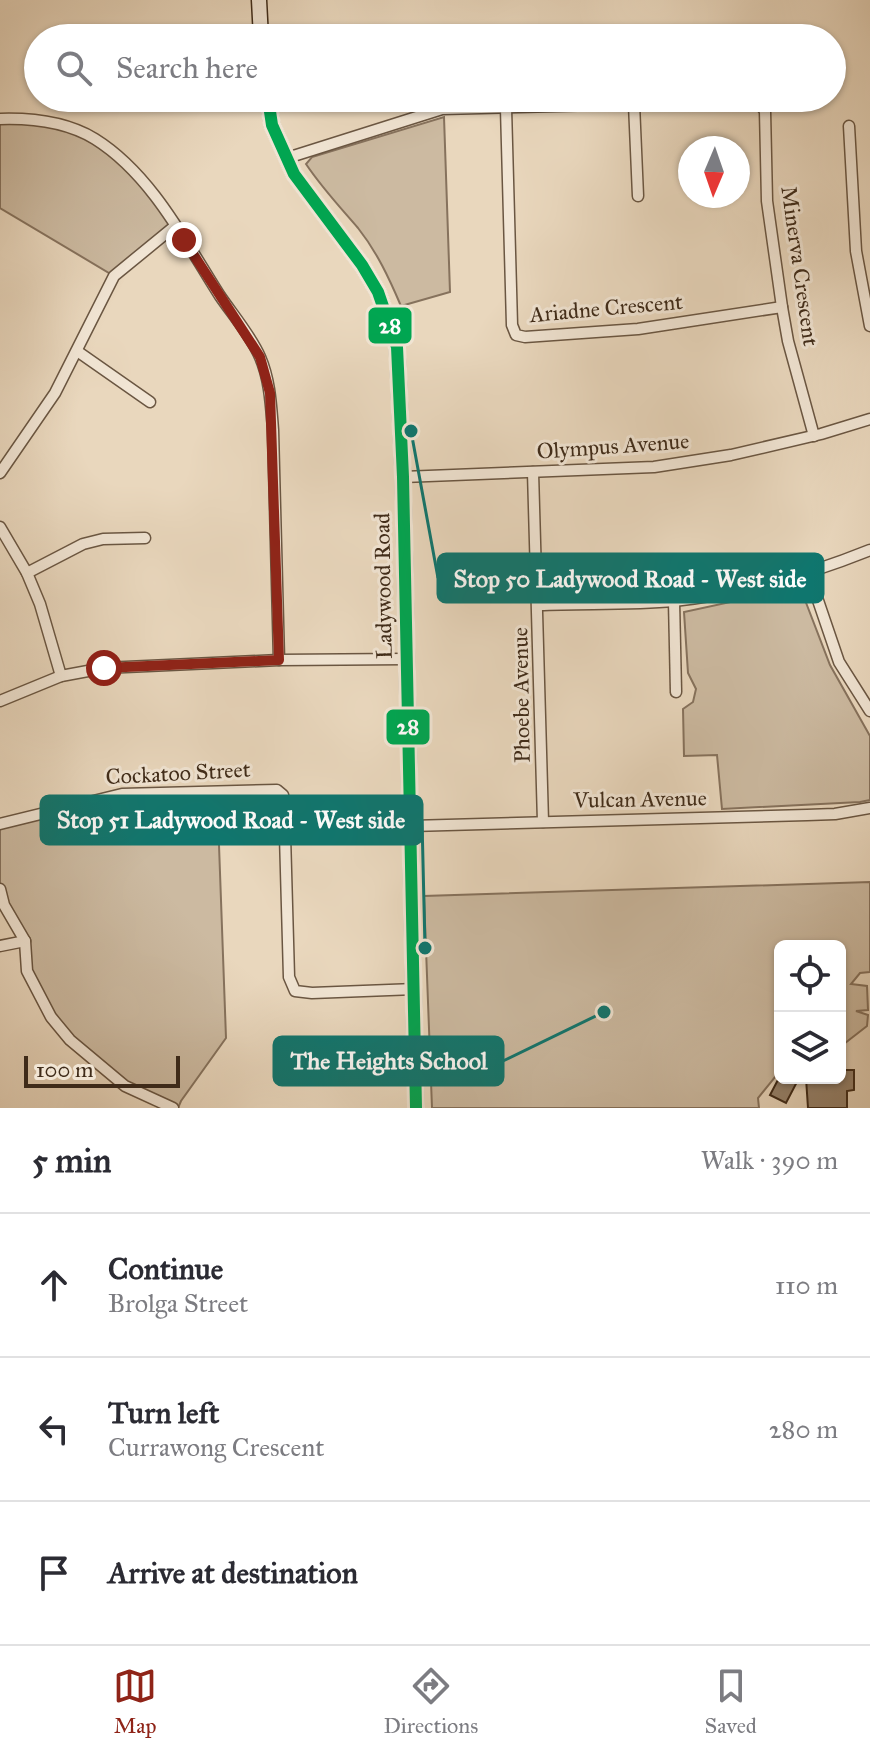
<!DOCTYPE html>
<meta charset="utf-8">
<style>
:root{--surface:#fff;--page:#f7f7f7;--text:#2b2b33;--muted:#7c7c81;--line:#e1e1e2;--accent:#8f2418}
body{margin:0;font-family:"IM FELL Great Primer",serif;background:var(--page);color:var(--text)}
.controls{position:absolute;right:24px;bottom:24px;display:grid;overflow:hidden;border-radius:12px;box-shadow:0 2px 6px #0004}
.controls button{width:72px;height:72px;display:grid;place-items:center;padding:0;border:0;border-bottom:2px solid var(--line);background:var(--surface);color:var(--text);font:40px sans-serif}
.compass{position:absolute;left:678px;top:136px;width:72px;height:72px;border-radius:50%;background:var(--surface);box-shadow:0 2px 6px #0004;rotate:182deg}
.scale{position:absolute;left:24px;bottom:20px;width:156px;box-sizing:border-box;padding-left:8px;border:4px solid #3f2b19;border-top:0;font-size:22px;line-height:28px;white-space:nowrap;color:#3f2b19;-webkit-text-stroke:6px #f1e5d4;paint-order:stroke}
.stop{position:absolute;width:24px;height:24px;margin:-18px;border:6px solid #8f2418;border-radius:50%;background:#fff}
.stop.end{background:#8f2418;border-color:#fff;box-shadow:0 2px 8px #0008}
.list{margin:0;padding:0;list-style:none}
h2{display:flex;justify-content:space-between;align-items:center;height:104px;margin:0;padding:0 32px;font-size:34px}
h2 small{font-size:26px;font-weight:400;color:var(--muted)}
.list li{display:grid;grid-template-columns:52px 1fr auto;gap:24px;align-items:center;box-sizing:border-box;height:144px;padding:0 32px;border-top:2px solid var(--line)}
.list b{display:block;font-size:30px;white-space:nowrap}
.list p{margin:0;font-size:26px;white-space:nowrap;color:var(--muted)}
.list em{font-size:26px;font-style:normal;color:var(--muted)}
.icon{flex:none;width:44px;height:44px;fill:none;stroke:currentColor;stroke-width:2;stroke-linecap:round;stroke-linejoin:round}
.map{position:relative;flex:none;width:870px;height:1108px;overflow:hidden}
.search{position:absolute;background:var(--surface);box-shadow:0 2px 6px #0004;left:24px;right:24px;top:24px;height:88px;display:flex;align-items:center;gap:20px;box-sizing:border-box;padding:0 28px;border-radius:44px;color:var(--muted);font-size:30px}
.sheet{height:536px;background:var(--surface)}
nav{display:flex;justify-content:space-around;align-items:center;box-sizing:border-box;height:112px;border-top:2px solid var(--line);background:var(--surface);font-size:22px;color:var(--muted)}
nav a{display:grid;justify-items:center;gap:4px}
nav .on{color:var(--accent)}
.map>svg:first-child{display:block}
.green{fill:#ccbaa1;stroke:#86725d;stroke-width:2}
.building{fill:#97846e;stroke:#3f2b19;stroke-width:2}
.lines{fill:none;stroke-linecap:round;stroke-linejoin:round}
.street-casing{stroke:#6a5642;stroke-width:13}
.secondary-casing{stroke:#3f2b19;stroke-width:17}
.street{stroke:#f1e5d4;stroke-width:10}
.secondary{stroke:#f1e5d4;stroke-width:14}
.bus-1-casing{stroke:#f1e5d4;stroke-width:18}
.bus-1{stroke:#00a651;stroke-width:12}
.route{stroke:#8f2418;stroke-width:10}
.labels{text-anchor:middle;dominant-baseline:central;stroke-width:6;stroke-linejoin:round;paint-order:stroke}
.street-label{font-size:22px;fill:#3f2b19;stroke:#f1e5d4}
.leader{fill:none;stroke:#0f766e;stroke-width:3}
.callout-dot{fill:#0f766e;stroke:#f1e5d4;stroke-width:3}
.callout{fill:#0f766e;stroke:#0f766e;stroke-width:3}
.callout-label{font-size:24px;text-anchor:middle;font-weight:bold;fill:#fff}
.line-badge{stroke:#f1e5d4;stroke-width:3}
.badge-label{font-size:22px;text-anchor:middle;font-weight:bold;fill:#fff}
</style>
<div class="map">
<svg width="870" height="1108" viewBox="0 0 870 1108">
<rect width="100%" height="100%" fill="#e9d7bd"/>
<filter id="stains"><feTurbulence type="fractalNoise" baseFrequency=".0025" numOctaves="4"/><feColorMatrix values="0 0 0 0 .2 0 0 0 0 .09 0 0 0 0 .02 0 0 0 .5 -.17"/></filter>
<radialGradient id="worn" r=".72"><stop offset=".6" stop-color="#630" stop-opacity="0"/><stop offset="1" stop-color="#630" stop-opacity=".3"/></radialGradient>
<g class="green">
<path d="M444,117L450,292L401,306C389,278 377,252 358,228C340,207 322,188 306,164L312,157Z"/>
<polygon points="0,119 60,125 118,155 175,226 114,276 0,208"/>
<polygon points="800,587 830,665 870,736 870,800 860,802 722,809 717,755 684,756 683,709 693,702 696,689 688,673 684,612"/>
<polygon points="217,790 226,1038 181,1101 178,1108 173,1108 125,1086 70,1040 33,987 26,951 0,889 0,824 92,799"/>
<polygon points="870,882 870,972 860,973 851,984 867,986 868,1010 856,1011 868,1015 867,1026 840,1047 840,946 780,946 780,1071 758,1098 759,1108 432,1108 424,896"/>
</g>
<g class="building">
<polygon points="840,1070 854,1070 854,1090 847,1091 847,1108 808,1108 806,1078 840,1078"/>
<polygon points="780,1076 780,1078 799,1078 786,1103 770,1095"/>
</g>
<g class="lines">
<defs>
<g id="street">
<polyline points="634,104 638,196"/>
<polyline points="506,108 512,325 516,335 525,337 638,329 782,307"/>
<path d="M0,119C32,118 67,122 95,139C151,174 185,241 220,296C233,315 251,336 260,357C270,380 271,405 273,430L279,660"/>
<polyline points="849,126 856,251 870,326"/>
<polyline points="287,158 442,109 757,101 765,111 767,201 782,307 788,341 814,436"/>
<polyline points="77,351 150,402"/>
<polyline points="533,472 543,822"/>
<polyline points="0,473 55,393 114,276 175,226"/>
<polyline points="403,477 654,467 731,455 821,434 870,419"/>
<polyline points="0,527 27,573 40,604 61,676"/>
<polyline points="27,573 83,544 103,539 145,538"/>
<polyline points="809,574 839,662 870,711"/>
<polyline points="674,601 676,692"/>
<path d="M539,605C583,603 629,605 674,601C741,594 808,575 870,550"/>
<polyline points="0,701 61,676 104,668 279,660 406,659"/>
<polyline points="0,824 122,794 277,790 283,795 284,800 289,977 295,991 312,993 415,989"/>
<polyline points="411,826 807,815 835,814 870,808"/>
<polyline points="0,889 4,905 25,941 27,971 51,1017 70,1040 125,1086 173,1108"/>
<polyline points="0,946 25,941"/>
</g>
<g id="secondary">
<polyline points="259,0 261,38"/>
<polyline points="268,98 272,125 294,174 362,265 378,292 397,347 403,477 416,1108"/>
</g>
</defs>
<use href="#street" class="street-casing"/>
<use href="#secondary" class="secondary-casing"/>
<use href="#street" class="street"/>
<use href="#secondary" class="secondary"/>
<defs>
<polyline id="bus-1" points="268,98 272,125 294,174 362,265 378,292 397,347 403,477 416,1108"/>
</defs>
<use href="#bus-1" class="bus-1-casing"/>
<use href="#bus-1" class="bus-1"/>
</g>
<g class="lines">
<polyline class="route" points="104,668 279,660 270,393 260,357 184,240"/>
</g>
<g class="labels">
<g class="street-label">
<text transform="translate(800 266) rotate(82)">Minerva Crescent</text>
<text transform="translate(606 308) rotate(-5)">Ariadne Crescent</text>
<text transform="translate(613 446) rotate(-4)">Olympus Avenue</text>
<text transform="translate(383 586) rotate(-91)">Ladywood Road</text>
<text transform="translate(521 695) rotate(-91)">Phoebe Avenue</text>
<text transform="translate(178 773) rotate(-3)">Cockatoo Street</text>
<text transform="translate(640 799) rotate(-1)">Vulcan Avenue</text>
</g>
</g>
<path class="leader" d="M411 431L438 578M425 948L422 820M604 1012L503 1061"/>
<g class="callout-dot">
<circle cx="411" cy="431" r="8"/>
<circle cx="425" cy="948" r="8"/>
<circle cx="604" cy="1012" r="8"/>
</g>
<g class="callout">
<rect x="438" y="554" width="385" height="48" rx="8"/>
<rect x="41" y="796" width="381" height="48" rx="8"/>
<rect x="274" y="1037" width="229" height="48" rx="8"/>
</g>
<g class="callout-label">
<text x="630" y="587">Stop 50 Ladywood Road - West side</text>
<text x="231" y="828">Stop 51 Ladywood Road - West side</text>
<text x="389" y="1069">The Heights School</text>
</g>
<g class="line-badge">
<rect x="367" y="306" width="46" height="39" rx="8" fill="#00a651"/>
<rect x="385" y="708" width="46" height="38" rx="8" fill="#00a651"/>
</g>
<g class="badge-label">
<text x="390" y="333">28</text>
<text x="408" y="734">28</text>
</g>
<rect width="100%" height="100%" filter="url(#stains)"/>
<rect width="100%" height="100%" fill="url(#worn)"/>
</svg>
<div class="controls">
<button><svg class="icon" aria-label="locate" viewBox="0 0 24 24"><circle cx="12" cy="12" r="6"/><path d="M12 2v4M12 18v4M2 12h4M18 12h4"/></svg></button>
<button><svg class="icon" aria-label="layers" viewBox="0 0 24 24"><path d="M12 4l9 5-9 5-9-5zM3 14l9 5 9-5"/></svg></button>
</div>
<svg class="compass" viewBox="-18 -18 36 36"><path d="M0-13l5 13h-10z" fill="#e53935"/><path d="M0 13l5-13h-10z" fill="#7c7c81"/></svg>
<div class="scale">100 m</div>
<div class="stop" style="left:104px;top:668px"></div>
<div class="stop end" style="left:184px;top:240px"></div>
<div class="search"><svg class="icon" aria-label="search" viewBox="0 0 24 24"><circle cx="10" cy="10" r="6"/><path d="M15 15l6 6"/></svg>Search here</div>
</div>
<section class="sheet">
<h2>5 min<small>Walk · 390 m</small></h2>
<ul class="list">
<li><svg class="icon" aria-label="ahead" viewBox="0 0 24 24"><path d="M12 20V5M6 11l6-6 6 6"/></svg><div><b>Continue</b><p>Brolga Street</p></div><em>110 m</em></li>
<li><svg class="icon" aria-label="left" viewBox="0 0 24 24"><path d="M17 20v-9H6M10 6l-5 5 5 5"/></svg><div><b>Turn left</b><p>Currawong Crescent</p></div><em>280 m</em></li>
<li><svg class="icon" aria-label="arrive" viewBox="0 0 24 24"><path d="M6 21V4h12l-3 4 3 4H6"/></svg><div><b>Arrive at destination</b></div></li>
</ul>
</section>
<nav>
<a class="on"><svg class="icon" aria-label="map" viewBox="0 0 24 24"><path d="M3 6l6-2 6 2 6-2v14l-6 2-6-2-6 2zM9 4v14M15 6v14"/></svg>Map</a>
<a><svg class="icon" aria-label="directions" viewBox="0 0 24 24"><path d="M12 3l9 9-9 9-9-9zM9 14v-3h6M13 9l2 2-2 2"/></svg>Directions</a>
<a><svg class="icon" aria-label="saved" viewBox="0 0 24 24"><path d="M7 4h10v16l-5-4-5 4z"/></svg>Saved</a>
</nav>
